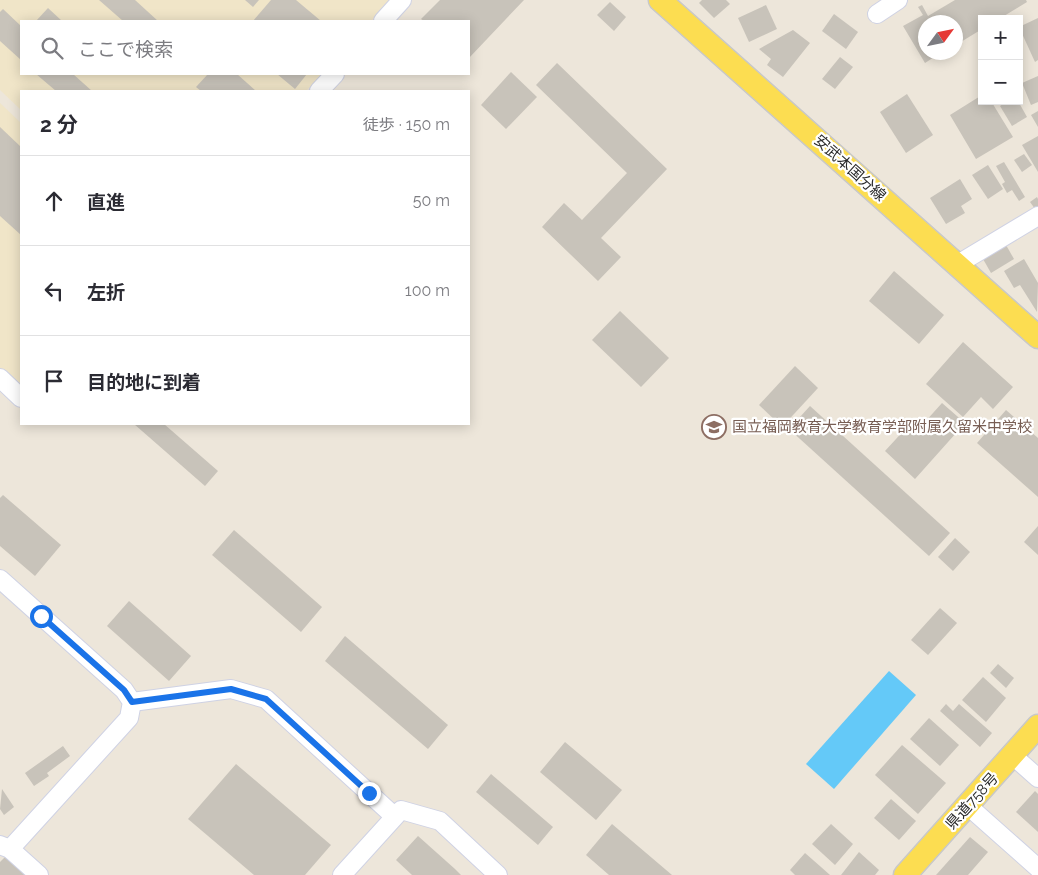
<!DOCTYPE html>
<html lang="ja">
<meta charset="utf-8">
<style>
:root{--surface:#fff;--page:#f7f7f7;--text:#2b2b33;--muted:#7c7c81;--line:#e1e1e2}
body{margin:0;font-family:Raleway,"Noto Sans JP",sans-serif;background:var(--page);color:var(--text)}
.controls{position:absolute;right:15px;top:15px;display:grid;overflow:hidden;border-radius:0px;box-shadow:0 2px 12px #0003}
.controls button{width:45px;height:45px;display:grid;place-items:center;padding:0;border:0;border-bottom:1px solid var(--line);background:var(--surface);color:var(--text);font:25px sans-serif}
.compass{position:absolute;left:918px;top:15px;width:45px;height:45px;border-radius:50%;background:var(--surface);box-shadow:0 2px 12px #0003;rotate:57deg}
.stop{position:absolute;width:15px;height:15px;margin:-11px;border:4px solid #1a73e8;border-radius:50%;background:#fff}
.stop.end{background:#1a73e8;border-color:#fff;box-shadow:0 1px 5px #0008}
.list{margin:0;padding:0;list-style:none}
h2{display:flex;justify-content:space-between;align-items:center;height:65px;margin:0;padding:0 20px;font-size:21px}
h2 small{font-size:16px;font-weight:400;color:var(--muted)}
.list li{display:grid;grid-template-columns:32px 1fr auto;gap:15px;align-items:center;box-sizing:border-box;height:90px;padding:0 20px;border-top:1px solid var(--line)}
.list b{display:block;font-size:19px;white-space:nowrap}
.list em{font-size:16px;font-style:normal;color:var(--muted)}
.icon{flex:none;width:28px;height:28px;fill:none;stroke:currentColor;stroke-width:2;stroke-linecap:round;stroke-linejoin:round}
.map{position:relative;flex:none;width:1038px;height:875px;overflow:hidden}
.search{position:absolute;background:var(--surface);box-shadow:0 2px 12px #0003;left:20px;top:20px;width:450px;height:55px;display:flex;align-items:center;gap:12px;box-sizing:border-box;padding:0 18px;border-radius:0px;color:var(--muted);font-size:19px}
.panel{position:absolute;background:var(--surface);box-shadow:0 2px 12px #0003;left:20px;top:90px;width:450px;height:335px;border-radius:0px}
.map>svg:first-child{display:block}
.education{fill:#f0e5c8}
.water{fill:#64c9f8}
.building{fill:#c8c3ba}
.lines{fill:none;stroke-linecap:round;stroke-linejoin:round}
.minor-casing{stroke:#cfd2e4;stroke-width:20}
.major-casing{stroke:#c8c8c8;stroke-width:25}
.minor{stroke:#fff;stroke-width:18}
.major{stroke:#fcdd51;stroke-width:22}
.route{stroke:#1a73e8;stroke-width:6}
.labels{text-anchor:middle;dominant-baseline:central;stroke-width:4.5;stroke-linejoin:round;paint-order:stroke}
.street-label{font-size:15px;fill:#2a2a2a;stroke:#fff}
.education-label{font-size:15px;fill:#785e54;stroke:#fff;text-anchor:start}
</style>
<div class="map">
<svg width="1038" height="875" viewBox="0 0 1038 875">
<rect width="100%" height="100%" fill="#ede6da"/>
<g class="education">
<polygon points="0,0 390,0 371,21 21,21 21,74 322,74 306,91 21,91 21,110 0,90"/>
<polygon points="0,103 21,123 21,392 0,373"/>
</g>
<polygon class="water" points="889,671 916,695 834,789 806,764"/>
<g class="building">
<polygon points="99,0 135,0 158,21 123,21"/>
<polygon points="245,0 259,0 253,7"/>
<polygon points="271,0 296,0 321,21 253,21"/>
<polygon points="440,0 524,0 469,58 469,21 424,21 421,19"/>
<polygon points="702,0 726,0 730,4 714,18 699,3"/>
<polygon points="955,0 1026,0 1027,2 999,19 982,19 982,29 956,45 956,22 926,22 926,52 942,52 925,63 903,26 923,15 918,7 922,5 928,16"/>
<polygon points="610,2 626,17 614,31 597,15"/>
<polygon points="766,5 777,29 749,42 738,18"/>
<polygon points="48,8 62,21 36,21"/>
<polygon points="3,9 21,26 21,60 0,41 0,12"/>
<polygon points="834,14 858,32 846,49 822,31"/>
<polygon points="1038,18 1038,60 1035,62 1019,27"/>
<polygon points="793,30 810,43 783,77 767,65 771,59 759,49"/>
<polygon points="840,57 853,67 835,89 822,79"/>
<polygon points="557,63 667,169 601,238 621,257 598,281 542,227 564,203 582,220 627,173 536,85"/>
<polygon points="511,72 537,97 506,129 481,105"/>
<polygon points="36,74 73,74 92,91 56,91"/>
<polygon points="208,74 237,74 256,91 201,91 196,87"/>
<polygon points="277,74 307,74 295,89"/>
<polygon points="1038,76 1038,102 1031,105 1022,83"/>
<polygon points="907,94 933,135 906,153 880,112"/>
<polygon points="982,95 982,101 991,101 1013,137 976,159 950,115"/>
<polygon points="1007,101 1018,101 1027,117 1012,126 1000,106"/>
<polygon points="1038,111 1038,127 1031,115"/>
<polygon points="0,127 21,147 21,235 0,216"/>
<polygon points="1038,136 1038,172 1022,145"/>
<polygon points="1024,154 1032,165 1022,172 1014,160"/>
<polygon points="1004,162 1025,197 1019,201 1012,190 1007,193 1002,184 1005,182 996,166"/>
<polygon points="988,165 1003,189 988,199 972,175"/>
<polygon points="960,179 972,199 961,206 965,213 946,224 930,198"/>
<polygon points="1037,197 1038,199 1038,213 1030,202"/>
<polygon points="1006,245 1014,259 991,273 983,259"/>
<polygon points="1024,259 1038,283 1037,312 1020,285 1014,288 1004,271"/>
<polygon points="894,271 944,315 919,344 869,301"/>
<polygon points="620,311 669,358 641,387 592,340"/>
<polygon points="963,342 1013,387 993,409 981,397 963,417 926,384"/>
<polygon points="795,366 818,388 782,427 759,405"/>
<polygon points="942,403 965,423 915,479 885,451 907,427 915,433"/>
<polygon points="810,406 950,533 929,556 789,429"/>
<polygon points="1006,410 1038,438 1038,497 977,443"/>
<polygon points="134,424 164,424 218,471 205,486"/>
<polygon points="3,495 61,545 35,576 0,546 0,498"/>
<polygon points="1038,526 1038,555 1024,542"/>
<polygon points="234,530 322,607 301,632 212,555"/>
<polygon points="955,538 970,552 953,571 938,557"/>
<polygon points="129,601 191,656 169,681 107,626"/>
<polygon points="940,608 957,623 928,655 911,640"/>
<polygon points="345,636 448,725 428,749 325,661"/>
<polygon points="998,664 1014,678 1006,688 990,673"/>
<polygon points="983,677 1006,698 986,722 962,700"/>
<polygon points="946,704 953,711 959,704 992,733 980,747 940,711"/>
<polygon points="929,718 959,745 940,766 910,739"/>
<polygon points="565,742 622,790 596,820 540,772"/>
<polygon points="902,745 946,783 918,814 875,775"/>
<polygon points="63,746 70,756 47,773 49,776 34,786 25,773"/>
<polygon points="236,764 331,845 305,875 254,875 188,819"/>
<polygon points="491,774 553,827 538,845 476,792"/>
<polygon points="2,789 14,807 4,815 0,809"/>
<polygon points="1035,791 1038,794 1038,832 1016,812"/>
<polygon points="891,799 916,821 899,840 874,818"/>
<polygon points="612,824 672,875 609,875 586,855"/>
<polygon points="831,824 853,844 835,865 812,844"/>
<polygon points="418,836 455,869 461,875 412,875 396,860"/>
<polygon points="970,837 988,852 968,875 936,875"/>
<polygon points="859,852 879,870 875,875 841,875"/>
<polygon points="805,853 821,867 830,875 795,875 790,870"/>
<polygon points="5,857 25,875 0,875 0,862"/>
</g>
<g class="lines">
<defs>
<g id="minor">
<polyline points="877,14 898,0"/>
<polyline points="383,21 402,0"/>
<polyline points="319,91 335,74"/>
<polyline points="958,264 1038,216"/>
<polyline points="0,378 21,398"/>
<polyline points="0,579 124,690 132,702 129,718 10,849"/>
<polyline points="132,702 231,689 266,699 394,816"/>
<polyline points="1012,755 1038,778"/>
<polyline points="967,805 1038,868"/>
<polyline points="0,845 10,849 39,875"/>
<polyline points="342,875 401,810 440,821 498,875"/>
</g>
<g id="major">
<polyline points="660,0 1038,337"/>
<polyline points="905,875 1038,726"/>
</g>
</defs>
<use href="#minor" class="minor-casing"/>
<use href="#major" class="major-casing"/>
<use href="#minor" class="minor"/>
<use href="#major" class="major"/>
</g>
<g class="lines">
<polyline class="route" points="41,616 124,690 132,702 231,689 266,699 369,793"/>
</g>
<defs>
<symbol id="school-ring" viewBox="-11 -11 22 22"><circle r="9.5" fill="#fff" stroke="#8d6e63" stroke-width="1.5"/><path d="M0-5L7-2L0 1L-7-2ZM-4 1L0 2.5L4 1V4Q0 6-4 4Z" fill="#8d6e63"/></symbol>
</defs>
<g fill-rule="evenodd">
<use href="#school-ring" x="700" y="413" width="28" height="28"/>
</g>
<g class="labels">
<g class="street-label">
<text transform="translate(850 168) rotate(42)">安武本国分線</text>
<text transform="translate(972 801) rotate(-48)">県道758号</text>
</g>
<g class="education-label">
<text x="732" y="427">国立福岡教育大学教育学部附属久留米中学校</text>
</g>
</g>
</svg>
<div class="controls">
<button>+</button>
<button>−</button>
</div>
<svg class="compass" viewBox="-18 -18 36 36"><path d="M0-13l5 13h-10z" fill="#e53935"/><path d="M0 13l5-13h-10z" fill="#7c7c81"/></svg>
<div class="stop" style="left:41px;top:616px"></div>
<div class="stop end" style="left:369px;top:793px"></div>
<div class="search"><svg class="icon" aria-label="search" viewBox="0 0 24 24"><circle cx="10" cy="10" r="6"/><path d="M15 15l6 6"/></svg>ここで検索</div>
<section class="panel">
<h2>2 分<small>徒歩 · 150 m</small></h2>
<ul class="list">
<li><svg class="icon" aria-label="ahead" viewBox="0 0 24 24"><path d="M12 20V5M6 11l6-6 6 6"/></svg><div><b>直進</b></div><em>50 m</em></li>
<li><svg class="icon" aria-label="left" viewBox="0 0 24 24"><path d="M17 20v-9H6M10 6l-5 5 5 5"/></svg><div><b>左折</b></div><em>100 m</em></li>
<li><svg class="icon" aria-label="arrive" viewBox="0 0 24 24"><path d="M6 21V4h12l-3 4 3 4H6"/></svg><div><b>目的地に到着</b></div></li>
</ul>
</section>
</div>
